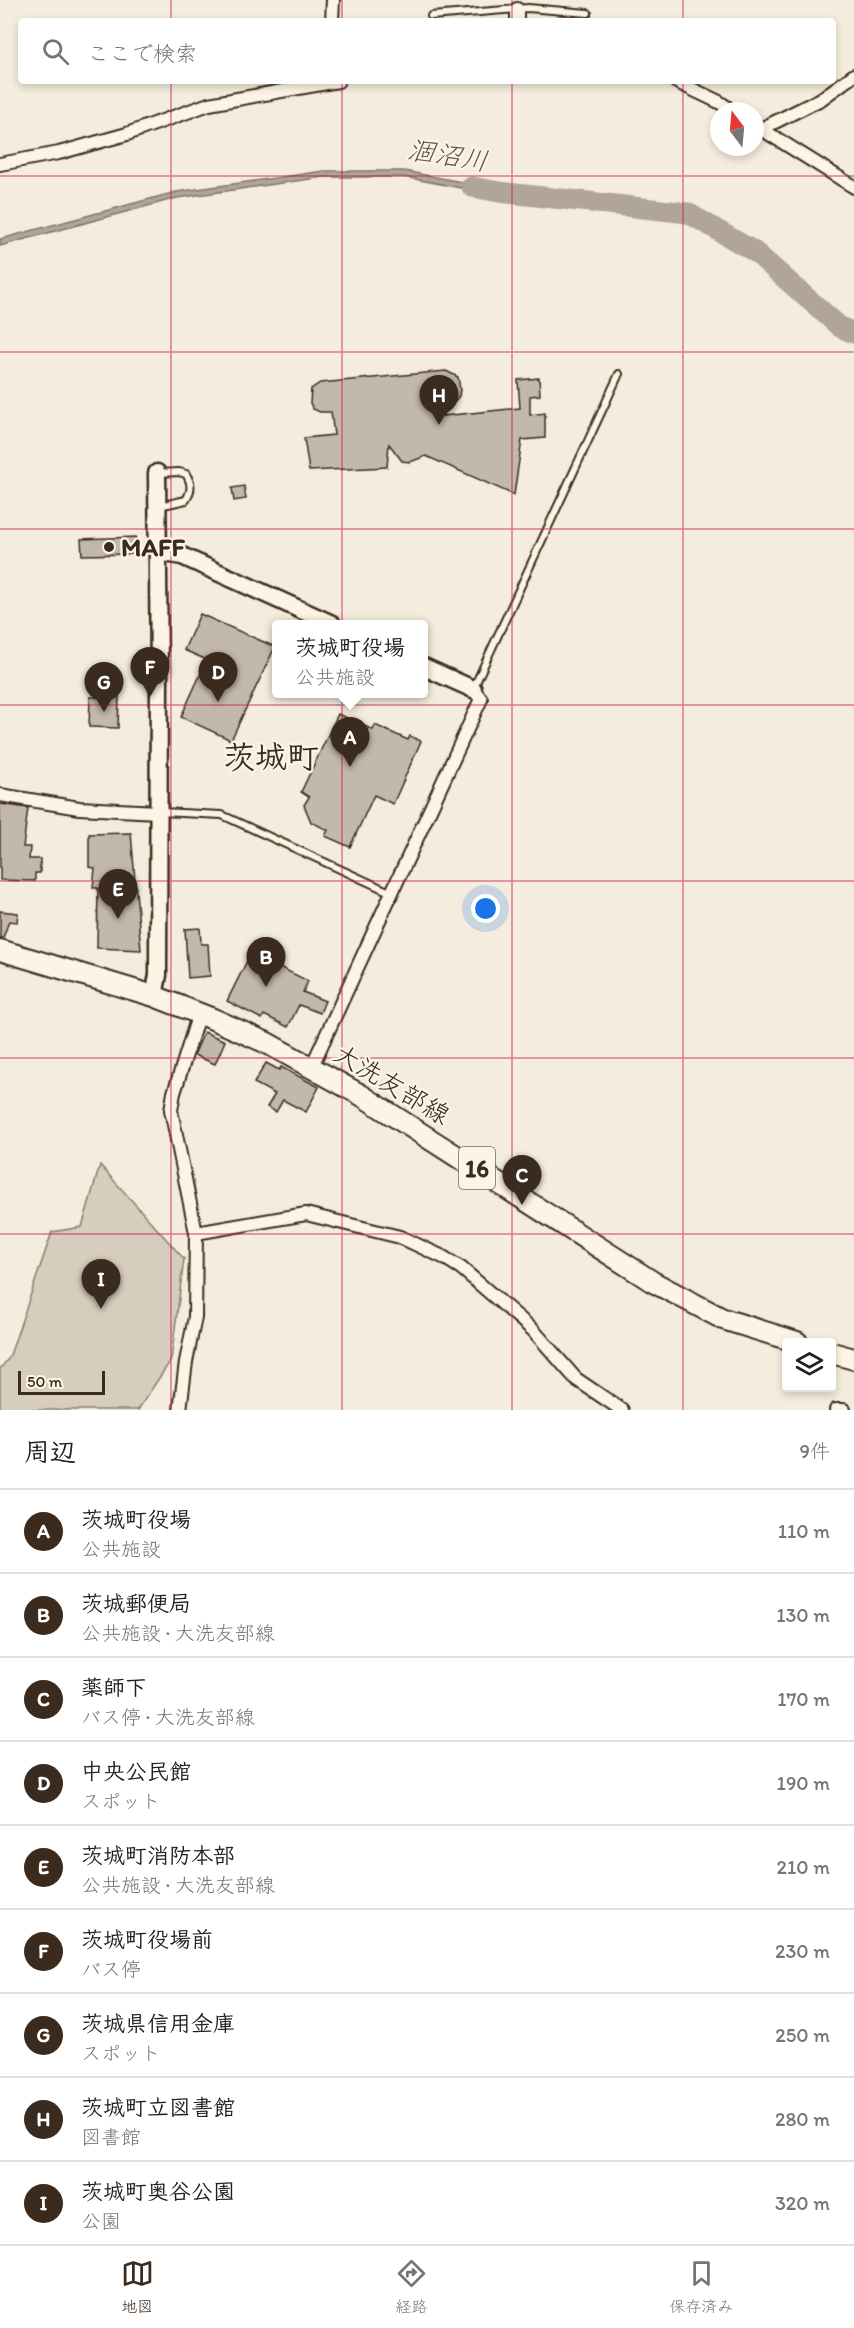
<!DOCTYPE html>
<html lang="ja">
<meta charset="utf-8">
<style>
:root{--surface:#fff;--page:#f2f2f2;--text:#202124;--muted:#757577;--line:#e0e0e0;--accent:#3b2a1e}
body{margin:0;font-family:Itim,"Klee One",sans-serif;background:var(--page);color:var(--text)}
.controls{position:absolute;right:18px;bottom:18px;display:grid;overflow:hidden;border-radius:6px;box-shadow:0 3px 9px #0003}
.controls button{width:54px;height:54px;display:grid;place-items:center;padding:0;border:0;border-bottom:2px solid var(--line);background:var(--surface);color:var(--text);font:30px sans-serif}
.compass{position:absolute;left:710px;top:102px;width:54px;height:54px;border-radius:50%;background:var(--surface);box-shadow:0 3px 9px #0003;rotate:344deg}
.scale{position:absolute;left:18px;bottom:15px;width:87px;box-sizing:border-box;padding-left:6px;border:3px solid #3b2a1e;border-top:0;font-size:16px;line-height:21px;white-space:nowrap;color:#3b2a1e;-webkit-text-stroke:4px #fcf5e5;paint-order:stroke}
.you{position:absolute;left:486px;top:909px;width:21px;height:21px;margin:-15px;border:4px solid #fff;border-radius:50%;background:#1a73e8;box-shadow:0 0 0 9px #1a73e833}
.badge{display:grid;place-items:center;width:39px;height:39px;border-radius:50%;background:var(--accent);color:#fff;font-size:20px;font-weight:700}
.pin{position:absolute;translate:-50% -50px;filter:drop-shadow(0 2px 3px #0008)}
.pin::after{content:'';position:absolute;top:32px;width:21px;height:18px;background:inherit;clip-path:polygon(0 0,100% 0,50% 100%)}
.popup{position:absolute;left:272px;top:620px;width:156px;height:78px;box-sizing:border-box;display:grid;place-content:center;border-radius:6px;background:var(--surface);filter:drop-shadow(0 2px 4px #0005);font-size:20px;white-space:nowrap;color:var(--muted)}
.popup b{font-size:22px;color:var(--text)}
.popup::after{content:'';position:absolute;left:50%;top:100%;margin-left:-12px;border:12px solid transparent;border-top-color:var(--surface)}
.list{margin:0;padding:0;list-style:none}
h2{display:flex;justify-content:space-between;align-items:center;height:78px;margin:0;padding:0 24px;font-size:26px}
h2 small{font-size:20px;font-weight:400;color:var(--muted)}
.list li{display:grid;grid-template-columns:39px 1fr auto;gap:18px;align-items:center;box-sizing:border-box;height:84px;padding:0 24px;border-top:2px solid var(--line)}
.list b{display:block;font-size:22px;white-space:nowrap}
.list p{margin:0;font-size:20px;white-space:nowrap;color:var(--muted)}
.list em{font-size:20px;font-style:normal;color:var(--muted)}
.icon{flex:none;width:33px;height:33px;fill:none;stroke:currentColor;stroke-width:2;stroke-linecap:round;stroke-linejoin:round}
.map{position:relative;flex:none;width:854px;height:1410px;overflow:hidden}
.search{position:absolute;background:var(--surface);box-shadow:0 3px 9px #0003;left:18px;right:18px;top:18px;height:66px;display:flex;align-items:center;gap:15px;box-sizing:border-box;padding:0 21px;border-radius:6px;color:var(--muted);font-size:22px}
.sheet{height:834px;background:var(--surface)}
nav{display:flex;justify-content:space-around;align-items:center;box-sizing:border-box;height:84px;border-top:2px solid var(--line);background:var(--surface);font-size:16px;color:var(--muted)}
nav a{display:grid;justify-items:center;gap:3px}
nav .on{color:var(--accent)}
.map>svg:first-child{display:block}
.green{fill:#d6cdbd;stroke:#887c6e;stroke-width:1.5}
.water{fill:#b0a596;stroke:#817466;stroke-width:1.5}
.lines{fill:none;stroke-linecap:round;stroke-linejoin:round}
.river{stroke:#b0a596;stroke-width:21}
.building{fill:#c3b9aa;stroke:#3b2a1e;stroke-width:1.5}
.lane-casing{stroke:#3b2a1e;stroke-width:10}
.street-casing{stroke:#3b2a1e;stroke-width:16}
.secondary-casing{stroke:#3b2a1e;stroke-width:21}
.primary-casing{stroke:#3b2a1e;stroke-width:24}
.lane{stroke:#fcf5e5;stroke-width:6}
.street{stroke:#fcf5e5;stroke-width:12}
.secondary{stroke:#fcf5e5;stroke-width:16}
.primary{stroke:#fcf5e5;stroke-width:20}
.grid{fill:none;stroke:#c2185b;stroke-width:1.5;stroke-opacity:0.55}
.poi-dot{fill:#3b2a1e;stroke:#fcf5e5;stroke-width:2}
.labels{text-anchor:middle;dominant-baseline:central;stroke-width:4.5;stroke-linejoin:round;paint-order:stroke}
.shield{fill:#fcf5e5;stroke:#75675a;stroke-width:1.5}
.shield-label{font-size:24px;font-weight:bold;fill:#3b2a1e}
.poi-label{font-size:26px;font-weight:bold;fill:#3b2a1e;stroke:#fcf5e5;text-anchor:start}
.street-label{font-size:26px;fill:#3b2a1e;stroke:#fcf5e5}
.water-label{font-size:27px;font-style:italic;fill:#645548;stroke:#fcf5e5}
.district-label{font-size:32px;font-weight:bold;fill:#3b2a1e;stroke:#fcf5e5}
</style>
<div class="map">
<svg width="854" height="1410" viewBox="0 0 854 1410">
<rect width="100%" height="100%" fill="#f4eddd"/>
<filter id="ink" filterUnits="userSpaceOnUse"><feTurbulence type="fractalNoise" baseFrequency=".0167" numOctaves="2"/><feDisplacementMap in="SourceGraphic" scale="12" xChannelSelector="R" yChannelSelector="G"/><feConvolveMatrix kernelMatrix="1 2 1 2 8 2 1 2 1" color-interpolation-filters="sRGB"/></filter>
<g filter="url(#ink)">
<polygon class="green" points="100,1165 184,1259 171,1360 138,1410 0,1410 0,1369 9,1358 52,1232 82,1227"/>
<polygon class="water" points="324,171 404,171 499,189 498,195 404,177 324,177 177,198 0,246 0,239 176,192"/>
<g class="lines">
<polyline class="river" points="472,187 499,192 688,213 755,252 840,327 854,333"/>
</g>
<g class="building">
<polygon points="446,371 458,377 460,389 459,396 442,416 520,408 518,380 539,378 540,395 530,396 530,415 545,413 545,438 522,440 514,495 426,456 410,462 402,461 389,444 387,467 309,471 304,438 334,435 331,412 320,412 313,409 310,403 311,389 320,383"/>
<polygon points="244,486 246,499 234,501 232,488"/>
<polygon points="136,537 136,554 82,555 81,539"/>
<polygon points="200,614 275,647 231,740 181,717 207,660 184,650"/>
<polygon points="90,697 119,697 118,728 89,727"/>
<polygon points="338,714 373,730 375,725 408,740 410,736 421,741 393,804 374,795 350,847 325,836 328,830 311,822 304,805 309,797 301,792"/>
<polygon points="0,804 28,808 23,847 30,847 29,859 40,859 40,873 35,873 35,881 0,880"/>
<polygon points="131,833 141,950 97,948 98,888 93,888 95,868 89,867 89,834"/>
<polygon points="0,911 18,913 17,922 9,921 3,938 0,938"/>
<polygon points="200,928 201,944 208,944 210,976 188,978 185,929"/>
<polygon points="251,953 308,981 303,992 325,1001 320,1013 299,1005 288,1027 264,1015 262,1019 227,1001"/>
<polygon points="204,1032 225,1041 215,1064 194,1055"/>
<polygon points="266,1063 279,1070 281,1067 319,1087 306,1112 283,1100 276,1112 267,1107 275,1094 254,1083"/>
</g>
<g class="lines">
<defs>
<g id="lane">
<polyline points="431,16 528,8 588,13"/>
<path d="M157,473L179,472L186,474C192,484 192,490 186,500L159,506"/>
<polyline points="473,689 619,374"/>
<polyline points="161,812 222,815 392,893"/>
</g>
<g id="street">
<polyline points="517,9 517,21"/>
<polyline points="332,21 333,0"/>
<polyline points="675,81 719,102 733,111"/>
<polyline points="755,125 854,187"/>
<polyline points="761,129 821,99 854,75"/>
<polyline points="0,164 59,153 127,134 209,104 338,81"/>
<polyline points="0,795 79,808 158,812"/>
<polyline points="312,1066 481,699 473,689"/>
<polyline points="196,1233 306,1214 400,1237 443,1257 461,1268 533,1330 576,1379 622,1410"/>
<polyline points="180,1410 186,1362 195,1317 196,1233 171,1110 174,1093 199,1013"/>
<polyline points="836,1410 844,1410"/>
</g>
<g id="secondary">
<polyline points="159,552 182,556 332,624"/>
<polyline points="424,667 473,689"/>
<polyline points="154,996 158,975 159,672 157,473"/>
</g>
<g id="primary">
<polyline points="0,950 154,996 213,1019 267,1043 361,1095 653,1282 723,1319 797,1342"/>
<polyline points="832,1353 854,1359"/>
</g>
</defs>
<use href="#lane" class="lane-casing"/>
<use href="#street" class="street-casing"/>
<use href="#secondary" class="secondary-casing"/>
<use href="#primary" class="primary-casing"/>
<use href="#lane" class="lane"/>
<use href="#street" class="street"/>
<use href="#secondary" class="secondary"/>
<use href="#primary" class="primary"/>
</g>
</g>
<path class="grid" d="M171,0V21M342,0V21M512,0V21M683,0V21M171,81V1410M342,81V1410M512,81V1410M683,81V1410M0,176H854M0,352H854M0,529H854M0,705H854M0,881H854M0,1058H854M0,1234H854"/>
<circle class="poi-dot" cx="109" cy="547" r="6"/>
<g class="labels">
<rect class="shield" x="459" y="1147" width="36" height="42" rx="4.5"/>
<g class="shield-label">
<text x="477" y="1168">16</text>
</g>
<g class="poi-label">
<text x="121" y="547">MAFF</text>
</g>
<g class="street-label">
<text transform="translate(392 1084) rotate(31)">大洗友部線</text>
</g>
<g class="water-label">
<text transform="translate(448 155) rotate(9)">涸沼川</text>
</g>
<g class="district-label">
<text x="271" y="757">茨城町</text>
</g>
</g>
</svg>
<div class="controls">
<button><svg class="icon" aria-label="layers" viewBox="0 0 24 24"><path d="M12 4l9 5-9 5-9-5zM3 14l9 5 9-5"/></svg></button>
</div>
<svg class="compass" viewBox="-18 -18 36 36"><path d="M0-13l5 13h-10z" fill="#e53935"/><path d="M0 13l5-13h-10z" fill="#757577"/></svg>
<div class="scale">50 m</div>
<div class="you"></div>
<div class="pin badge" style="left:350px;top:767px">A</div>
<div class="popup"><b>茨城町役場</b>公共施設</div>
<div class="pin badge" style="left:266px;top:987px">B</div>
<div class="pin badge" style="left:522px;top:1205px">C</div>
<div class="pin badge" style="left:218px;top:702px">D</div>
<div class="pin badge" style="left:118px;top:919px">E</div>
<div class="pin badge" style="left:150px;top:697px">F</div>
<div class="pin badge" style="left:104px;top:712px">G</div>
<div class="pin badge" style="left:439px;top:425px">H</div>
<div class="pin badge" style="left:101px;top:1309px">I</div>
<div class="search"><svg class="icon" aria-label="search" viewBox="0 0 24 24"><circle cx="10" cy="10" r="6"/><path d="M15 15l6 6"/></svg>ここで検索</div>
</div>
<section class="sheet">
<h2>周辺<small>9件</small></h2>
<ul class="list">
<li><span class="badge">A</span><div><b>茨城町役場</b><p>公共施設</p></div><em>110 m</em></li>
<li><span class="badge">B</span><div><b>茨城郵便局</b><p>公共施設 · 大洗友部線</p></div><em>130 m</em></li>
<li><span class="badge">C</span><div><b>薬師下</b><p>バス停 · 大洗友部線</p></div><em>170 m</em></li>
<li><span class="badge">D</span><div><b>中央公民館</b><p>スポット</p></div><em>190 m</em></li>
<li><span class="badge">E</span><div><b>茨城町消防本部</b><p>公共施設 · 大洗友部線</p></div><em>210 m</em></li>
<li><span class="badge">F</span><div><b>茨城町役場前</b><p>バス停</p></div><em>230 m</em></li>
<li><span class="badge">G</span><div><b>茨城県信用金庫</b><p>スポット</p></div><em>250 m</em></li>
<li><span class="badge">H</span><div><b>茨城町立図書館</b><p>図書館</p></div><em>280 m</em></li>
<li><span class="badge">I</span><div><b>茨城町奥谷公園</b><p>公園</p></div><em>320 m</em></li>
</ul>
</section>
<nav>
<a class="on"><svg class="icon" aria-label="map" viewBox="0 0 24 24"><path d="M3 6l6-2 6 2 6-2v14l-6 2-6-2-6 2zM9 4v14M15 6v14"/></svg>地図</a>
<a><svg class="icon" aria-label="directions" viewBox="0 0 24 24"><path d="M12 3l9 9-9 9-9-9zM9 14v-3h6M13 9l2 2-2 2"/></svg>経路</a>
<a><svg class="icon" aria-label="saved" viewBox="0 0 24 24"><path d="M7 4h10v16l-5-4-5 4z"/></svg>保存済み</a>
</nav>
